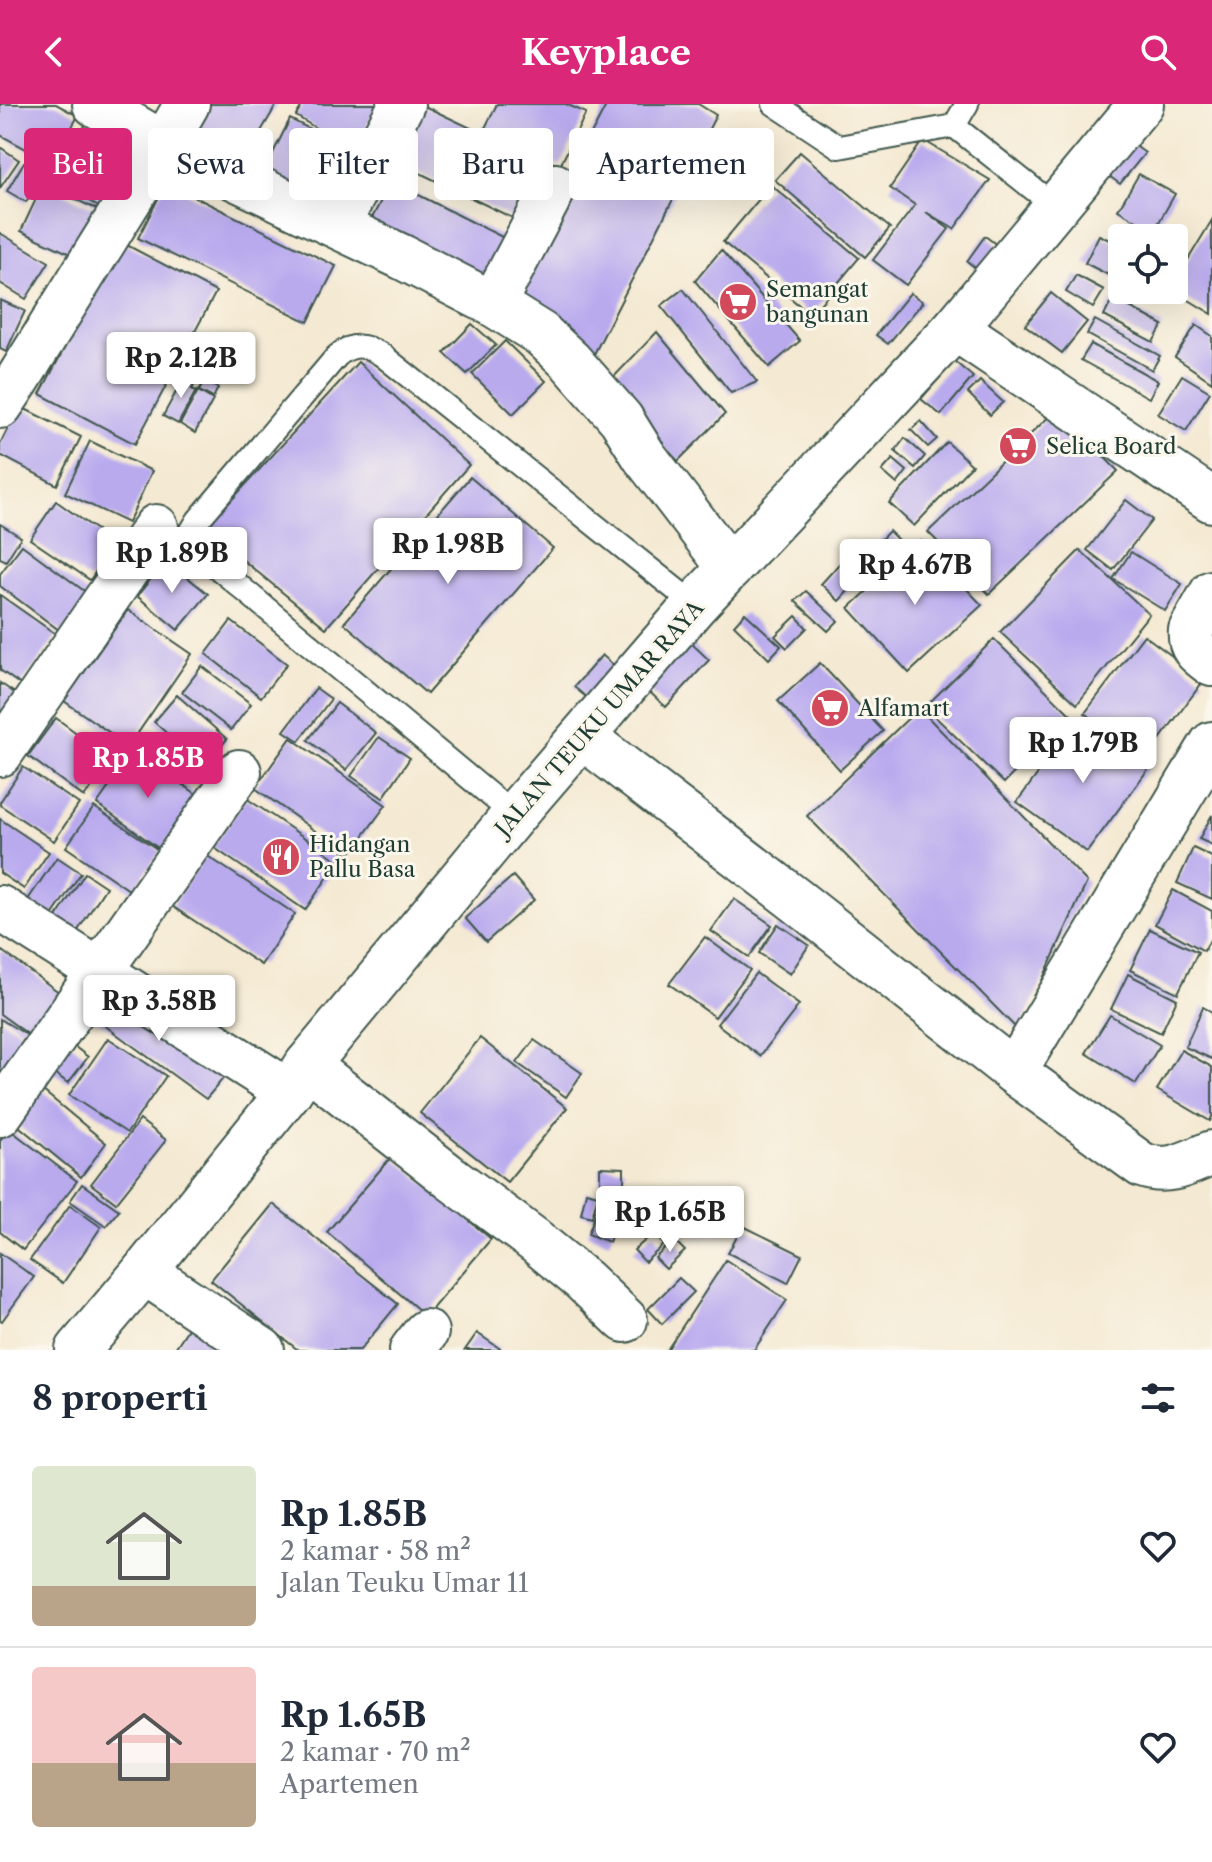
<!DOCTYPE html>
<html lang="id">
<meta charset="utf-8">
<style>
:root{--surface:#fff;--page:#f6f6f7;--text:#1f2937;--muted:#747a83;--line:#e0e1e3;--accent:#db2777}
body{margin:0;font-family:"Libre Caslon Text",serif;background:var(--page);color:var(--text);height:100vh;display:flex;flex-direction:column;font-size:30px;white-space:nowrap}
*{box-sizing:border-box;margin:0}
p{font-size:26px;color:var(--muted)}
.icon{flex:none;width:44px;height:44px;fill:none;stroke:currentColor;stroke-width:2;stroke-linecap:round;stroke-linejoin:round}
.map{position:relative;height:1246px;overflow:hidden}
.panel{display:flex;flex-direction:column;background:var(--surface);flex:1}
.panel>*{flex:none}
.top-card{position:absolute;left:24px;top:24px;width:800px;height:72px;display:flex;gap:16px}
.fabs{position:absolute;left:1108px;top:120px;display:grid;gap:16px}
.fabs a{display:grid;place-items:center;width:80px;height:80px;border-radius:8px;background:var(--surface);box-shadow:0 8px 32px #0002;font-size:40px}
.price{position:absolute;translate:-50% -68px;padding:0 18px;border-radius:8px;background:#fff;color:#222;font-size:26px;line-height:52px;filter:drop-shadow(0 2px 4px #0008)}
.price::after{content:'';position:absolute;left:50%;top:48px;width:24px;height:18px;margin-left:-12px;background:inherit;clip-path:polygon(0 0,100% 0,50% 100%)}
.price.on{background:var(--accent);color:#fff}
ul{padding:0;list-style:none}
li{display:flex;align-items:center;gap:24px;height:200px;padding:0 32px}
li+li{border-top:2px solid var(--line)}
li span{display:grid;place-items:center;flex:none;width:224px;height:160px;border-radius:8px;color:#555}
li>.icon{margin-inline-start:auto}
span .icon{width:96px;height:96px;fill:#fffc;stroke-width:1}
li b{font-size:34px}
h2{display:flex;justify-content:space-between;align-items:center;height:96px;padding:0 32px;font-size:34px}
.chip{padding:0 28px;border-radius:8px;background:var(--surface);box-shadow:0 8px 32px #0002;font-size:28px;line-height:72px}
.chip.on{background:var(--accent);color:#fff}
header{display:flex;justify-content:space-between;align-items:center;height:104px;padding:0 32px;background:var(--accent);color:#fff;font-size:36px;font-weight:700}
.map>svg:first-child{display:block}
.building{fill:#b9aaee}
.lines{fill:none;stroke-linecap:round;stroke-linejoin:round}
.service-casing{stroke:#3f574c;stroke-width:26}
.minor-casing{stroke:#3f574c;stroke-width:48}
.secondary-casing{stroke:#3f574c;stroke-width:48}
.service{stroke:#fff;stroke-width:22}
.minor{stroke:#fff;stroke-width:44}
.secondary{stroke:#fff;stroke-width:44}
.labels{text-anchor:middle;stroke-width:6;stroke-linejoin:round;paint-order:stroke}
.poi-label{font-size:22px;fill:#1f3d34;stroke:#fbf7ec;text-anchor:start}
.street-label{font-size:22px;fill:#1f3d34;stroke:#fbf7ec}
</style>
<header><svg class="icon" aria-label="back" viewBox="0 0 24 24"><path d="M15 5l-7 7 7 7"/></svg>Keyplace<svg class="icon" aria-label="search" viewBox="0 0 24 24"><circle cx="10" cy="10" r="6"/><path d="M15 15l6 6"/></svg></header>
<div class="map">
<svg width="1212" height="1246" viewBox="0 0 1212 1246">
<rect width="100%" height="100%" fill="#fbf7ec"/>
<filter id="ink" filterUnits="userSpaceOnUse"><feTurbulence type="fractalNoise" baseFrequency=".0125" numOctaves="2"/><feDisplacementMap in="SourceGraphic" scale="16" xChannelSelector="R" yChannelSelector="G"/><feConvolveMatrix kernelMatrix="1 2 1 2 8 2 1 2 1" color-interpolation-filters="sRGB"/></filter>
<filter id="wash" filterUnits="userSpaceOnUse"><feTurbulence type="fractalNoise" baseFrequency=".006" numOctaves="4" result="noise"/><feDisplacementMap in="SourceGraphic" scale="32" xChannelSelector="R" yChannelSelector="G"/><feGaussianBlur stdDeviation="1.8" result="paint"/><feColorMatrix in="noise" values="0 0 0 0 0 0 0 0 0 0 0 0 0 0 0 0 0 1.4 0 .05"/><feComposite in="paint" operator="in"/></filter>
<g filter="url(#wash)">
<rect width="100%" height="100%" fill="#f4e9d2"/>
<g id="blocks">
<g class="building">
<polygon points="0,0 56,0 78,12 52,59 0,31"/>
<polygon points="196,0 277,0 237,68 177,33"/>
<polygon points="303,0 377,0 328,107 260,75 290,15 352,46 296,12"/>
<polygon points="420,0 553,63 525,120 393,56"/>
<polygon points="497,0 566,0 586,9 560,62 484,26"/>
<polygon points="607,0 698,0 716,11 594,250 503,197"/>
<polygon points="87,18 149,55 116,113 54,77"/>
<polygon points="923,36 990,76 954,125 926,108 949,125 906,181 873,156 915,101 890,84"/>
<polygon points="1134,41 1145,49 1120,80 1109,72"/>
<polygon points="0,43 19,56 0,84"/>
<polygon points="800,48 890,124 865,153 775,76"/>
<polygon points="24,58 43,69 26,98 7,87"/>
<polygon points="1139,70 1175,90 1154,127 1118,106"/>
<polygon points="391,77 512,138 491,178 370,118"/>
<polygon points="166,79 336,162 308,218 138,134"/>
<polygon points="43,80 107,110 85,157 21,127"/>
<polygon points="771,81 859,154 811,211 723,138"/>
<polygon points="1212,116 1212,210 1174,187 1174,179"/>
<polygon points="0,129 49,158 26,195 0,179"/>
<polygon points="1099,131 1122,142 1122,178 1085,159"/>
<polygon points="985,132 997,141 979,167 967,157"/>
<polygon points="121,138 216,188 135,340 40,290"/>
<polygon points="721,146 800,237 769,263 695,177"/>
<polygon points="1076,171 1104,186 1093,204 1066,188"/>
<polygon points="683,185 757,278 731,289 661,202"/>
<polygon points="910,189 923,198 888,240 876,231"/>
<polygon points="1051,189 1087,218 1062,249 1025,221"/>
<polygon points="1113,194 1163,221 1153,238 1104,212"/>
<polygon points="0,196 25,207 6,248 0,245"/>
<polygon points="1095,216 1160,252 1152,266 1087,230"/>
<polygon points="472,220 496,241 467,270 444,249"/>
<polygon points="1196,221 1212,232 1212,278 1175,253"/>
<polygon points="657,228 725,310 678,357 605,282"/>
<polygon points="505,237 546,277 513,310 472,270"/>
<polygon points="1091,240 1158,277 1149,294 1081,256"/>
<polygon points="954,257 973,273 941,311 921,295"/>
<polygon points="358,258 469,361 326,524 205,425"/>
<polygon points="186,269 197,276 192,285 196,287 178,320 163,312 181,279 189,282 181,277"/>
<polygon points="1182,271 1210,288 1186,327 1158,310"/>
<polygon points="204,277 218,284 213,294 199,287"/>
<polygon points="980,277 1003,298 990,311 968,289"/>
<polygon points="198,287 213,296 195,329 180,320"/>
<polygon points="19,302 81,333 57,381 0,351 0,340"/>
<polygon points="1057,305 1118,367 989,490 928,428"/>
<polygon points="921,317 937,335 928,343 911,326"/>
<polygon points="905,334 925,352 915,364 895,347"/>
<polygon points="90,337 152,367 128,419 65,389"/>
<polygon points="947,338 972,361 914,422 889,399"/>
<polygon points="893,355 907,367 897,380 882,367"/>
<polygon points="470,373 553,444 427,590 344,519"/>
<polygon points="1126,396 1152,416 1113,466 1087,446"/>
<polygon points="56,397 115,439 90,476 30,435"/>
<polygon points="0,420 21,433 6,457 0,454"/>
<polygon points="889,427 898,436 878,458 868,449"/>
<polygon points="921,437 982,501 909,569 849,504"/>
<polygon points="22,441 91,492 63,529 0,482 0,470"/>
<polygon points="1080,446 1149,510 1077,600 1000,528"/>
<polygon points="1131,448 1182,480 1165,507 1113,475"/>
<polygon points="166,456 208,490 178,526 137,492"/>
<polygon points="840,459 859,475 839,497 821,480"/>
<polygon points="806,487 838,517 828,527 795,497"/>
<polygon points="0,491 57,531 21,581 0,566"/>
<polygon points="128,506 192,550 129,642 64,597"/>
<polygon points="745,509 781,542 769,555 734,521"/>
<polygon points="796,512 807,524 787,544 775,532"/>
<polygon points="231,517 287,560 261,593 206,550"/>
<polygon points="1144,531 1204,576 1146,654 1085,609"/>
<polygon points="994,535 1071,611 1004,679 925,603"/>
<polygon points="688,536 709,556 666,603 644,583"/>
<polygon points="602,551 618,565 591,597 574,583"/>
<polygon points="820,559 883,627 840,666 778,597"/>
<polygon points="202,562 251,600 231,626 182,588"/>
<polygon points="0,579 16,590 0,613"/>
<polygon points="316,584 331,595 299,637 284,627"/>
<polygon points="177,591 227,635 204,662 154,618"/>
<polygon points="337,599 376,629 346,666 308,636"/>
<polygon points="919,604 1087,778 1019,927 807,712"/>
<polygon points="56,614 112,655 84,693 28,652"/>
<polygon points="1079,614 1149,664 1087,748 1017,698"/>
<polygon points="379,633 410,654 383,694 351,672"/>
<polygon points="291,634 386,701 349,751 255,684"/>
<polygon points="135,646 199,692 161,746 97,700"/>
<polygon points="23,663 79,700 54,737 0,701 0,698"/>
<polygon points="246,694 339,757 305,806 213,743"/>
<polygon points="94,703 160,747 132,788 66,743"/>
<polygon points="1212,711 1212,741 1199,735"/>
<polygon points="0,715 49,748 24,785 0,769"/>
<polygon points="1193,744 1212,753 1212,795 1177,779"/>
<polygon points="206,751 295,810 261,861 172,802"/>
<polygon points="57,753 81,769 49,816 25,800"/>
<polygon points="85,769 106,783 75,831 54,817"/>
<polygon points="513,772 534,796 486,838 465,814"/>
<polygon points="1173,786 1212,807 1212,832 1204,847 1155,820"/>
<polygon points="734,795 772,821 749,853 711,827"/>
<polygon points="778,820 809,841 790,870 759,849"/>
<polygon points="1150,825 1198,848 1178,889 1130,866"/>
<polygon points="705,833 750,866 715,913 669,880"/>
<polygon points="2,847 67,894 36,936 0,910 0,849"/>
<polygon points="756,869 799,901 760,952 717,920"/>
<polygon points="1128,870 1177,895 1161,929 1111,905"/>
<polygon points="114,883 227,970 206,995 93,913"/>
<polygon points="1203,903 1212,908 1212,955 1185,943"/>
<polygon points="1110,911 1160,941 1136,980 1086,949"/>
<polygon points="0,915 32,934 0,979"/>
<polygon points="108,934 166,972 127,1029 69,991"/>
<polygon points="480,934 567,1004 507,1078 420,1009"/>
<polygon points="534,936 582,969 566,993 517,959"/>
<polygon points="70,939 88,953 68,979 49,965"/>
<polygon points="1181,946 1212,963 1212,1013 1210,1017 1157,986"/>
<polygon points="42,986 106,1039 81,1073 15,1019"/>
<polygon points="140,1016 166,1036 116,1099 91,1080"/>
<polygon points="9,1025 77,1077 23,1146 0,1128 0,1036"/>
<polygon points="392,1052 491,1135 426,1212 327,1128"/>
<polygon points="600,1063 624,1064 624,1081 600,1081"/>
<polygon points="82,1080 119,1106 106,1122 70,1097"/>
<polygon points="586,1088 598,1091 592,1113 581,1110"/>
<polygon points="601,1095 622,1103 609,1138 588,1130"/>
<polygon points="273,1100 398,1200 360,1246 298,1246 211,1176"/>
<polygon points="70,1101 101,1123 63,1179 30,1156"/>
<polygon points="743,1122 802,1151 788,1179 728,1149"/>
<polygon points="654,1129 664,1141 645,1158 634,1146"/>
<polygon points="674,1136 685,1147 666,1165 655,1154"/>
<polygon points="0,1149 34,1173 2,1217 0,1216"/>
<polygon points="726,1156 787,1196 754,1246 667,1246"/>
<polygon points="679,1174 694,1188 662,1220 648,1205"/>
<polygon points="195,1214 244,1246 174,1246"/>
<polygon points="477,1229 502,1246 465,1246"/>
</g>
</g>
</g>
<g filter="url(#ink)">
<use href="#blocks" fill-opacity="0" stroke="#3f574c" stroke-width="2"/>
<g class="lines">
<defs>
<g id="service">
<polyline points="774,0 839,43 954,22 967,0"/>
<polyline points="954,22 1056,103"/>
<path d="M514 711 189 440 190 429 198 416 337 252C352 239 365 240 382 251L695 501"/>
</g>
<g id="minor">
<polyline points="95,0 164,40 402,153 493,200 541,230 570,257 621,315 644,352 730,464"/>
<polyline points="337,121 402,0"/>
<polyline points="493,200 555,82"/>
<polyline points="955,224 1212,396"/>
<polyline points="0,302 17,277 164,40 187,0"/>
<path d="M1212 489 1191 526C1189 544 1198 550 1212 560"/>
<path d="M583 633 797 797 1014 968 1142 1061C1169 1071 1187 1059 1212 1049"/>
<polyline points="0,650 156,423"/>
<polyline points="0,804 289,988"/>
<polyline points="307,961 451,1074 534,1136 583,1176 625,1216"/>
<polyline points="1014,968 1212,640"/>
<polyline points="0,1010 239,668"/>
<polyline points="144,1168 262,1246"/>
<polyline points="412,1246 426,1228"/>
</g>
<polyline id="secondary" points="78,1246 144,1168 289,988 307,961 514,711 695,501 955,224 1141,0"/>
</defs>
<use href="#service" class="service-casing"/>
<use href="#minor" class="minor-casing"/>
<use href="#secondary" class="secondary-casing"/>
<use href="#service" class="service"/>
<use href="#minor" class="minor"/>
<use href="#secondary" class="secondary"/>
</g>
</g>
<defs>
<symbol id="supermarket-disc" viewBox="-11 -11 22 22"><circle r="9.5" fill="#d1495b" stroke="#fbf7ec"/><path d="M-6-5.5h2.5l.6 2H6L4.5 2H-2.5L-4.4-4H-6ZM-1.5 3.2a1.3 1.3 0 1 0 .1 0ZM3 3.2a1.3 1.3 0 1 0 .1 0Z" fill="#fff"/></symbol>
<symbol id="restaurant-disc" viewBox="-11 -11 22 22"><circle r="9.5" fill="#d1495b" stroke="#fbf7ec"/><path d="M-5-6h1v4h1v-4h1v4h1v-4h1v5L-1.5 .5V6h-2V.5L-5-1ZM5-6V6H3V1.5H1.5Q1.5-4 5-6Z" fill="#fff"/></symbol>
</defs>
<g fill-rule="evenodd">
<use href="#supermarket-disc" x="716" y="176" width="44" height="44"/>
<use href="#supermarket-disc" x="996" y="320" width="44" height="44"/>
<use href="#supermarket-disc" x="808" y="582" width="44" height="44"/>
<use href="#restaurant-disc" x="259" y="731" width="44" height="44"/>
</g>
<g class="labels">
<g class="poi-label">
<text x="766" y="193">Semangat<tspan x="766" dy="25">bangunan</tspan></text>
<text x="1046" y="350">Selica Board</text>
<text x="858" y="612">Alfamart</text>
<text x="309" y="748">Hidangan<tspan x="309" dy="25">Pallu Basa</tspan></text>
</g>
<g class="street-label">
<text transform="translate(599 614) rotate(-49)" y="8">JALAN TEUKU UMAR RAYA</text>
</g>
</g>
</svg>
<div class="fabs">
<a><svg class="icon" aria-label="locate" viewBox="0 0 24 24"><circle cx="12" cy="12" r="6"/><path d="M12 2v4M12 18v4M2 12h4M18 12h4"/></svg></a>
</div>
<b class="price" style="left:181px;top:296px">Rp 2.12B</b>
<b class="price" style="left:448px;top:482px">Rp 1.98B</b>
<b class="price" style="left:172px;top:491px">Rp 1.89B</b>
<b class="price" style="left:915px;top:503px">Rp 4.67B</b>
<b class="price" style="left:1083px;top:681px">Rp 1.79B</b>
<b class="price on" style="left:148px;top:696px">Rp 1.85B</b>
<b class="price" style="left:159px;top:939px">Rp 3.58B</b>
<b class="price" style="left:670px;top:1150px">Rp 1.65B</b>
<div class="top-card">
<a class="chip on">Beli</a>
<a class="chip">Sewa</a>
<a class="chip">Filter</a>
<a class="chip">Baru</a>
<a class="chip">Apartemen</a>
</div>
</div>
<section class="panel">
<h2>8 properti<svg class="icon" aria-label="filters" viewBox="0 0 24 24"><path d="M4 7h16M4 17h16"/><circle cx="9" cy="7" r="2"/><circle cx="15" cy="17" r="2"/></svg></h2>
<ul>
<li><span style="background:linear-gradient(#dfe7d0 75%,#b9a48a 0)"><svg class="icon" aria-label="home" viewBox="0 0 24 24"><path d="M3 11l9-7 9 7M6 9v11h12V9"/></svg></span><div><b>Rp 1.85B</b><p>2 kamar · 58 m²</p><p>Jalan Teuku Umar 11</p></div><svg class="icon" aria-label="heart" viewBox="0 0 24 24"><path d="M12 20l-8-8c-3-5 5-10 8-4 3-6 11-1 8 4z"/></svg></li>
<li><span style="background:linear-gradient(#f6c9c9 60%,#b9a48a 0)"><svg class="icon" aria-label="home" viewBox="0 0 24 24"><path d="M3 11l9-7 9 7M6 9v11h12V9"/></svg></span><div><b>Rp 1.65B</b><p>2 kamar · 70 m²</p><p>Apartemen</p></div><svg class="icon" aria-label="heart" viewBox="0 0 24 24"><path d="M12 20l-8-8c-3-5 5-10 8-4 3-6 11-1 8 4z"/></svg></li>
</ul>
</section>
